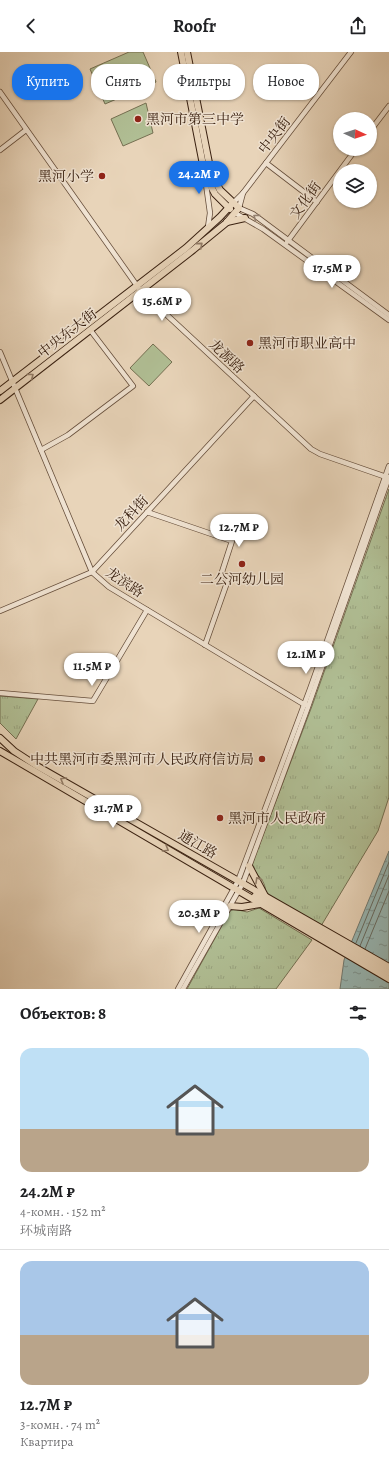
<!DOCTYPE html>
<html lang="ru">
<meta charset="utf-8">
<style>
:root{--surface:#fff;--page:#f2f2f2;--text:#202124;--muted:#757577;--line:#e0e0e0;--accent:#1a73e8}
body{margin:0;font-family:Alegreya,"Noto Serif SC",serif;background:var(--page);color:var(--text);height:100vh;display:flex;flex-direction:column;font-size:15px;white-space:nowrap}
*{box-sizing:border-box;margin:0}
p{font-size:13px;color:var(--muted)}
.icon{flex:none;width:22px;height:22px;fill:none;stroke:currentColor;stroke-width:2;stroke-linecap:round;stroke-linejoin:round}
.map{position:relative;height:937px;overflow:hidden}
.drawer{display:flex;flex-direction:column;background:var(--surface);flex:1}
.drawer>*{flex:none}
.banner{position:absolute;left:12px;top:12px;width:365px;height:36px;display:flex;gap:8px}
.needle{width:26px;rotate:93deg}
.controls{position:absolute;left:333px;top:60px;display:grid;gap:8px}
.controls a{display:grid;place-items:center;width:44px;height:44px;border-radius:50%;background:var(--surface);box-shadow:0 1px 3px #0004;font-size:20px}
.price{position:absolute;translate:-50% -34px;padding:0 9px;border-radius:14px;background:#fff;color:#222;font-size:13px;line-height:26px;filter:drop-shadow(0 1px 2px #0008)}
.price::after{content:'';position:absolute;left:50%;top:24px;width:12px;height:9px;margin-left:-6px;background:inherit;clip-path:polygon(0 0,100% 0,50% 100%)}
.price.on{background:var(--accent);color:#fff}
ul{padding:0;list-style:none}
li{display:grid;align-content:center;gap:8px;height:212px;padding:0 20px}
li+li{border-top:1px solid var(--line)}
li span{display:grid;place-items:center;height:124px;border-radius:12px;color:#555}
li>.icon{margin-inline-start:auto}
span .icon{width:72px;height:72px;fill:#fffc;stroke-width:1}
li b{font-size:17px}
h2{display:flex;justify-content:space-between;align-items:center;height:48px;padding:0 20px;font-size:17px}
.chip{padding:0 14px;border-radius:16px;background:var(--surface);box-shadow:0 1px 3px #0004;font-size:14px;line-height:36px}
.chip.on{background:var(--accent);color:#fff}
header{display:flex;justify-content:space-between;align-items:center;height:52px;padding:0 20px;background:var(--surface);font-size:18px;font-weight:700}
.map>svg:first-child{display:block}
.park{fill:url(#park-tufts);stroke:#757052}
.pitch{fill:#b0be94;stroke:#757052}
.water{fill:url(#water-ripples);stroke:#727b73}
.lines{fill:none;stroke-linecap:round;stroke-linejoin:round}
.shore{stroke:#696c62;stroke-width:1}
.minor-casing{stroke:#664e3b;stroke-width:6}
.major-casing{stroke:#3a2111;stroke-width:8}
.minor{stroke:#f0e3d2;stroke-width:4.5}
.major{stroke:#e8d4b9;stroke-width:6}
.oneway{stroke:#958272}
.oneway2{stroke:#917a65}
.poi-dot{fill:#8f2418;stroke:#f0e3d2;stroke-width:1.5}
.labels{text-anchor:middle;stroke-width:3;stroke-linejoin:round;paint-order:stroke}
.poi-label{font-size:14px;fill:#3a2111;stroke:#f0e3d2;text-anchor:start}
.street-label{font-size:14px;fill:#3a2111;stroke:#f0e3d2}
</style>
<header><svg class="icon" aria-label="back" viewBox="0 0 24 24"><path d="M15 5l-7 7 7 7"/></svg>Roofr<svg class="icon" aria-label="share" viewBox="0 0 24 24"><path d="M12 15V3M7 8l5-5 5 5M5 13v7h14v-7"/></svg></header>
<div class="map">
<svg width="389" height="937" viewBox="0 0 389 937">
<defs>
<pattern id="park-tufts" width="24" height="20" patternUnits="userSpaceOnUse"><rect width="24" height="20" fill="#b0be94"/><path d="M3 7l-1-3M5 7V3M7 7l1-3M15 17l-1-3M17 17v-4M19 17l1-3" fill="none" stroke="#98a37f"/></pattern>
<pattern id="water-ripples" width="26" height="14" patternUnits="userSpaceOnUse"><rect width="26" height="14" fill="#98b7b4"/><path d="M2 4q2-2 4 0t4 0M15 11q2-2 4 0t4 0" fill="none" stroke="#7d9491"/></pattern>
</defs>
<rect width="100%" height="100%" fill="#e8d4b9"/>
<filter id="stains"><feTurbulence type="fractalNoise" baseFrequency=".005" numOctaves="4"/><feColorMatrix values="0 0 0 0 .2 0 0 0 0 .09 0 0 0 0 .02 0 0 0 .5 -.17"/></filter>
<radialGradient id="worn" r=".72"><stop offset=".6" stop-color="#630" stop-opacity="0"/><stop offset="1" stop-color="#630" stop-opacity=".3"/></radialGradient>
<g class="park">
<path d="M389 437V745L378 779 321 874 266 842C265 824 255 825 252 812L312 654Z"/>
<polygon points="0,644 38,647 16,687 0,671"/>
<polygon points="259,856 312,888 276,937 187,937 230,859 234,857 247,860"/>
</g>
<g class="pitch">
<polygon points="129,0 143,0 156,30 105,52 90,17"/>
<polygon points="146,51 153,81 123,94 111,67"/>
<polygon points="153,292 172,310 149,334 130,316"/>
</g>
<polygon class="water" points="389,799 389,937 340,937 344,908"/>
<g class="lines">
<g class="shore">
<polyline points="356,891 389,810"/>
<polyline points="360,894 389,823"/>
<polyline points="365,897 389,839"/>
</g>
<defs>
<g id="minor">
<polyline points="0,40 140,238 311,397 320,402 389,426"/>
<polyline points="370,79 389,54"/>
<polyline points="0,98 26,78"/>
<polyline points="266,111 317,150"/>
<polyline points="205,125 210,161 208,175"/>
<polyline points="243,141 351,0"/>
<polyline points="233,151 243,141 239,156 253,162 389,263"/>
<polyline points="235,161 263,177 389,268"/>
<polyline points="287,190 356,97"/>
<polyline points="0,300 92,520 109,535 305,653"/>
<polyline points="41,398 68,383 133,334 91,279"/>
<polyline points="147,460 232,489 221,523 229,525 205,593"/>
<polyline points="0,559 92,520 254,344"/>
<polyline points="0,641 93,649 147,558"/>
<polyline points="178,937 238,829 310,637 389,414"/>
<polyline points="183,937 243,831 308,655 389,425"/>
</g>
<g id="major">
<polyline points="181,0 205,123 215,142 230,157"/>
<polyline points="227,170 245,166"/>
<polyline points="0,339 186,196 220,165 233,151"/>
<polyline points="0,348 193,198 226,171 239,156 220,138 211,121 187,0"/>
<polyline points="0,686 14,699 37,714 389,915"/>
<polyline points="0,699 389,927"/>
<polyline points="249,814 265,844"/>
<polyline points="255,844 389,921"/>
<polyline points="230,854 242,855 260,852"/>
</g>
</defs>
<use href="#minor" class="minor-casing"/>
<use href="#major" class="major-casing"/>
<use href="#minor" class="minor"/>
<use href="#major" class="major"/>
</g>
<defs><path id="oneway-chevron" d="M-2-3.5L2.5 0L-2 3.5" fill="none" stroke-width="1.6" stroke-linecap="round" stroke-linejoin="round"/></defs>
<use class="oneway" href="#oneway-chevron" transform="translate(256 165) rotate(-144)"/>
<g class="oneway2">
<use href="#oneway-chevron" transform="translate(200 193) rotate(-40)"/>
<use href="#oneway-chevron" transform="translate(31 324) rotate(-37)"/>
<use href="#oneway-chevron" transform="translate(63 728) rotate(-150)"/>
<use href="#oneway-chevron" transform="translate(166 797) rotate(30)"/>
<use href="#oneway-chevron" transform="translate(258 828) rotate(-120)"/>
</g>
<g class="poi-dot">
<circle cx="138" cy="67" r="4"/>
<circle cx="102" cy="124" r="4"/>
<circle cx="250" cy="291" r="4"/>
<circle cx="242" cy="512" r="4"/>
<circle cx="262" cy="707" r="4"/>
<circle cx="220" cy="766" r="4"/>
</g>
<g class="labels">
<g class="poi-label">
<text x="146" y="72">黑河市第三中学</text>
<text x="94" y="129" text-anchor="end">黑河小学</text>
<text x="258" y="296">黑河市职业高中</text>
<text x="242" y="532" text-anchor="middle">二公河幼儿园</text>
<text x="254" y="712" text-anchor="end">中共黑河市委黑河市人民政府信访局</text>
<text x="228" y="771">黑河市人民政府</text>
</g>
<g class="street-label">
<text transform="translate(274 83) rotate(-52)" y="5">中央街</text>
<text transform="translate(305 148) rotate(-54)" y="5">文化街</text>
<text transform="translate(67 281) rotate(-38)" y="5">中央东大街</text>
<text transform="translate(227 304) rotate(43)" y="5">龙源路</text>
<text transform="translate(131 461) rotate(-47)" y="5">龙科街</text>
<text transform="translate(125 530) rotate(34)" y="5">龙滨路</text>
<text transform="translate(198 792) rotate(30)" y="5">通江路</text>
</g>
</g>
<rect width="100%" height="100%" filter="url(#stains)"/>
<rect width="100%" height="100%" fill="url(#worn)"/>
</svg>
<div class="controls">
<a><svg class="needle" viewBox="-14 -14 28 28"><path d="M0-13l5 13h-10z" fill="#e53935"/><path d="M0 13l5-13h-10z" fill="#757577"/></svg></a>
<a><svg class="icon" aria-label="layers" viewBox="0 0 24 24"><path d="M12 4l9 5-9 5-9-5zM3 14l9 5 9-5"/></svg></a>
</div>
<b class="price on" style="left:199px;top:143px">24.2M ₽</b>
<b class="price" style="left:332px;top:237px">17.5M ₽</b>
<b class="price" style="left:162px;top:270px">15.6M ₽</b>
<b class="price" style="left:239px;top:496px">12.7M ₽</b>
<b class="price" style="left:306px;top:623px">12.1M ₽</b>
<b class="price" style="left:92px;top:635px">11.5M ₽</b>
<b class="price" style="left:113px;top:777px">31.7M ₽</b>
<b class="price" style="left:199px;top:882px">20.3M ₽</b>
<div class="banner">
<a class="chip on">Купить</a>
<a class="chip">Снять</a>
<a class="chip">Фильтры</a>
<a class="chip">Новое</a>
</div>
</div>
<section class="drawer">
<h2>Объектов: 8<svg class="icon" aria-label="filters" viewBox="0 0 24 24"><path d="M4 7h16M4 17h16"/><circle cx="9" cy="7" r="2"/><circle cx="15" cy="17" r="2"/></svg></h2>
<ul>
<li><span style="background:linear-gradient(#bfe0f5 65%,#b9a48a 0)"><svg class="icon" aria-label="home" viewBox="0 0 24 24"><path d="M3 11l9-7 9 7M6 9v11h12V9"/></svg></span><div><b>24.2M ₽</b><p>4-комн. · 152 m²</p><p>环城南路</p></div></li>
<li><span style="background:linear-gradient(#a9c7e8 60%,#b9a48a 0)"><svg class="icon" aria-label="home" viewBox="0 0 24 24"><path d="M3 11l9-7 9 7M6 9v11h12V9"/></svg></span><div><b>12.7M ₽</b><p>3-комн. · 74 m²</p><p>Квартира</p></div></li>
</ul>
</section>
